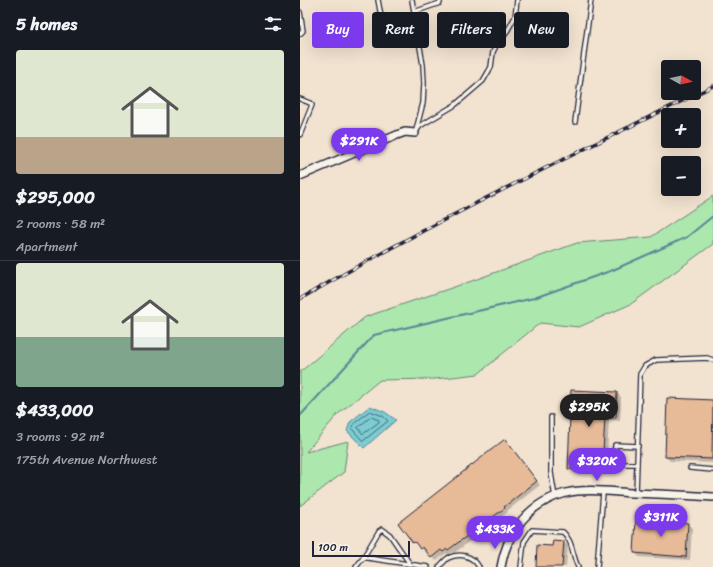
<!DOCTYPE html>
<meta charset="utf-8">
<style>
:root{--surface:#171b24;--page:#242831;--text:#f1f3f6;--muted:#9ea1a6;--line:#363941;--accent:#7c3aed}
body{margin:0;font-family:Sriracha,sans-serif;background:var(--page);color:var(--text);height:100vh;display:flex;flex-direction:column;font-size:15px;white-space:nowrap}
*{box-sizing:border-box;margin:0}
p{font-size:13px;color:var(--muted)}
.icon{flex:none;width:22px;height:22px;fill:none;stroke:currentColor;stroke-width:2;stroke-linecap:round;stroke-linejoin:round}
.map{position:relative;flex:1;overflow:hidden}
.side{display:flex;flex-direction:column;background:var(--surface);width:300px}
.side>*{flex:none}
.top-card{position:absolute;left:12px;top:12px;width:341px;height:36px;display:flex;gap:8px}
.needle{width:26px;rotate:98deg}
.controls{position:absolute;left:361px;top:60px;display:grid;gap:8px}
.controls a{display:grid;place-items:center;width:40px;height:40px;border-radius:4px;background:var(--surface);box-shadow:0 4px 16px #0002;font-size:20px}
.scale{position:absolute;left:12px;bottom:10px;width:98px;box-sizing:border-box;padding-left:4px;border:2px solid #22223b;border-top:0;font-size:11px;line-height:14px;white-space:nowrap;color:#22223b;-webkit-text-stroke:3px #f7f3e8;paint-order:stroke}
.price{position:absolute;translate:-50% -34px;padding:0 9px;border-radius:14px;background:var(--accent);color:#fff;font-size:13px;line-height:26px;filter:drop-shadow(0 1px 2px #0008)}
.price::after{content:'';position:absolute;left:50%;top:24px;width:12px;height:9px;margin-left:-6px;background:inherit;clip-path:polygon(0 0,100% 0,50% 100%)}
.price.active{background:#222;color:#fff}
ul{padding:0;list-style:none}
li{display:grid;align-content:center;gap:8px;height:212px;padding:0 16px}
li+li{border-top:1px solid var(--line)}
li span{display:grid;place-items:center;height:124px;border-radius:4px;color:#555}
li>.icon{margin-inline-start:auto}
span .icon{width:72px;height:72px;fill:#fffc;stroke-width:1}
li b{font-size:17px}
h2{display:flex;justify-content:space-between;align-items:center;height:48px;padding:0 16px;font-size:17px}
.tag{padding:0 14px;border-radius:4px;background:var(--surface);box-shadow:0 4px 16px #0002;font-size:14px;line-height:36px}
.tag.active{background:var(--accent);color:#fff}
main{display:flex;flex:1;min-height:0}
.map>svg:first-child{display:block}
.green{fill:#ace7ad;stroke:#678474}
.water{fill:#7bccd2;stroke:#578896}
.shadow{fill:#0003}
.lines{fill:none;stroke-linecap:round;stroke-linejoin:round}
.shore{stroke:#466677;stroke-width:1}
.stream{stroke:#578896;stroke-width:2}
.building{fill:#e7ba98;stroke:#22223b}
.service-casing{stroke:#22223b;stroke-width:6}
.minor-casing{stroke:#22223b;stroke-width:10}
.service{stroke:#f7f3e8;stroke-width:3.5}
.minor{stroke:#f7f3e8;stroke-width:7}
.rail-casing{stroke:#22223b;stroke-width:3.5}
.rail{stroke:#f7f3e8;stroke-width:2;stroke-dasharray:6;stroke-linecap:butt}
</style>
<main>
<section class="side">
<h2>5 homes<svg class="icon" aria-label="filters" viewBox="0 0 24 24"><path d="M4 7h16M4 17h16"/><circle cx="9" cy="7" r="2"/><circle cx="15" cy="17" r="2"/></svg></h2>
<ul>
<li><span style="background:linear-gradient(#dfe7d0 70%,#b9a48a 0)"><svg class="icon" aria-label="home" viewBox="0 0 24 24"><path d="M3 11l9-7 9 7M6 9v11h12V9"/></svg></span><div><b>$295,000</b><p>2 rooms · 58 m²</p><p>Apartment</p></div></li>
<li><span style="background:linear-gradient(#dfe7d0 60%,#7fa58c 0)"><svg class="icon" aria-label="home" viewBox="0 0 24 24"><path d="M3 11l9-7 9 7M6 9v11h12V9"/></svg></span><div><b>$433,000</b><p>3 rooms · 92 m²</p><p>175th Avenue Northwest</p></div></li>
</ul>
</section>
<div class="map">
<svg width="413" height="567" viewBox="0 0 413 567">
<rect width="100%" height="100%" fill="#f2e2d0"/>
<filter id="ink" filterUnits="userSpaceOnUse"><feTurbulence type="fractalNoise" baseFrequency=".025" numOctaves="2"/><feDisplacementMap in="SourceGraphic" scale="8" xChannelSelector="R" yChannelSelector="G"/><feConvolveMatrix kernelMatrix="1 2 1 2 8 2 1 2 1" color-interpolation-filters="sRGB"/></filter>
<g filter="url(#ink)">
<polygon class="green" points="413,196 413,244 331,304 279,327 240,323 178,374 135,379 80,380 38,414 6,452 48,441 44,472 0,506 0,372 65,317 166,283 277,243 351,237"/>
<polygon class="water" points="70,406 85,412 96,420 64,448 47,431 50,422"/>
<g class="shadow">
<polygon points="317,393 321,397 320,421 309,420 306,473 273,472 269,468"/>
<polygon points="368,399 413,401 413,463 370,461 366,457"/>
<polygon points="209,444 240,485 207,511 208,512 153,554 152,552 148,556 146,553 136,561 127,550 125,552 114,542"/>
<polygon points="337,520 388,524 392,528 390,560 339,557 335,553"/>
<polygon points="264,542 268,546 266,567 237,567 253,547"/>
</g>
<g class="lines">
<g class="shore">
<polygon points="70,411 83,416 88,421 63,441 52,429 54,424"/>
<polygon points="71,417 79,420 79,422 63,434 58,428"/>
</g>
<polyline class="stream" points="0,416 74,335 234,298 313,270 387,237 413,216"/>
</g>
<g class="building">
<polygon points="271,390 317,392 316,418 305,417 302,470 268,469"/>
<polygon points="367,398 413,400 412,459 365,457"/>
<polygon points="205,439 237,481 204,507 205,508 148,550 147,549 143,552 141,550 131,558 123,547 120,549 115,542 113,543 98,523"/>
<polygon points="336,519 388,523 386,557 334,553"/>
<polygon points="253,540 264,541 262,567 236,567 237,545 252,546"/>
</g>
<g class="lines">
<defs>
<g id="service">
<polyline points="78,0 83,27 116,20"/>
<polyline points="112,0 123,65 124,83 123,103 116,130"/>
<polyline points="0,12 3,31 0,34"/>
<polyline points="114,12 140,3 140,0"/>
<polyline points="0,99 10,103 12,105 0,135"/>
<polyline points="275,122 291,0"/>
<polyline points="115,133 120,126 155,105 183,81 191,67 193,52 198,42 205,35 215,17 217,0"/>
<polyline points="251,417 251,473 255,497"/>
<polyline points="337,464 314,464 315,445 338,446"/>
<polyline points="390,468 413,470"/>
<polyline points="336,493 340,374 345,366 356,360 407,358 413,360"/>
<polyline points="63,558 79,531 82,529 90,535 110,564"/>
<polyline points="56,567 63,558 68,558 128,567"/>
<path d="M139 567C142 564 145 560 148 558 160 552 173 556 179 567"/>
<path d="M221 567 224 542 232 530 263 532C273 541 272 555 278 567"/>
<polyline points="297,567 303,492"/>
</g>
<g id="minor">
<polyline points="0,176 97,135 105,132 115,133"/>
<path d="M201 567C207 531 230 502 266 493 286 488 313 492 333 493 360 494 386 495 413 497"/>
</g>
</defs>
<use href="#service" class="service-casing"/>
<use href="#minor" class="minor-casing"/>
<use href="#service" class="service"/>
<use href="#minor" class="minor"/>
<defs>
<path id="rail" d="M0 299C134 221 274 154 413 86"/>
</defs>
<use href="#rail" class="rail-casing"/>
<use href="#rail" class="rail"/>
</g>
</g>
</svg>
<div class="controls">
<a><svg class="needle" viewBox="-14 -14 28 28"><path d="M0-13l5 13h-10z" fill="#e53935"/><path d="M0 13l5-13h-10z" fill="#9ea1a6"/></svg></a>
<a>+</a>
<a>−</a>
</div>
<div class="scale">100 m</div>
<b class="price" style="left:59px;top:162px">$291K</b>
<b class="price active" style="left:289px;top:428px">$295K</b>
<b class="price" style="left:297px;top:482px">$320K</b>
<b class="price" style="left:361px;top:538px">$311K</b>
<b class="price" style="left:195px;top:550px">$433K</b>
<div class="top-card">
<a class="tag active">Buy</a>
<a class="tag">Rent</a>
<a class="tag">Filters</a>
<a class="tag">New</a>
</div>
</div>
</main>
